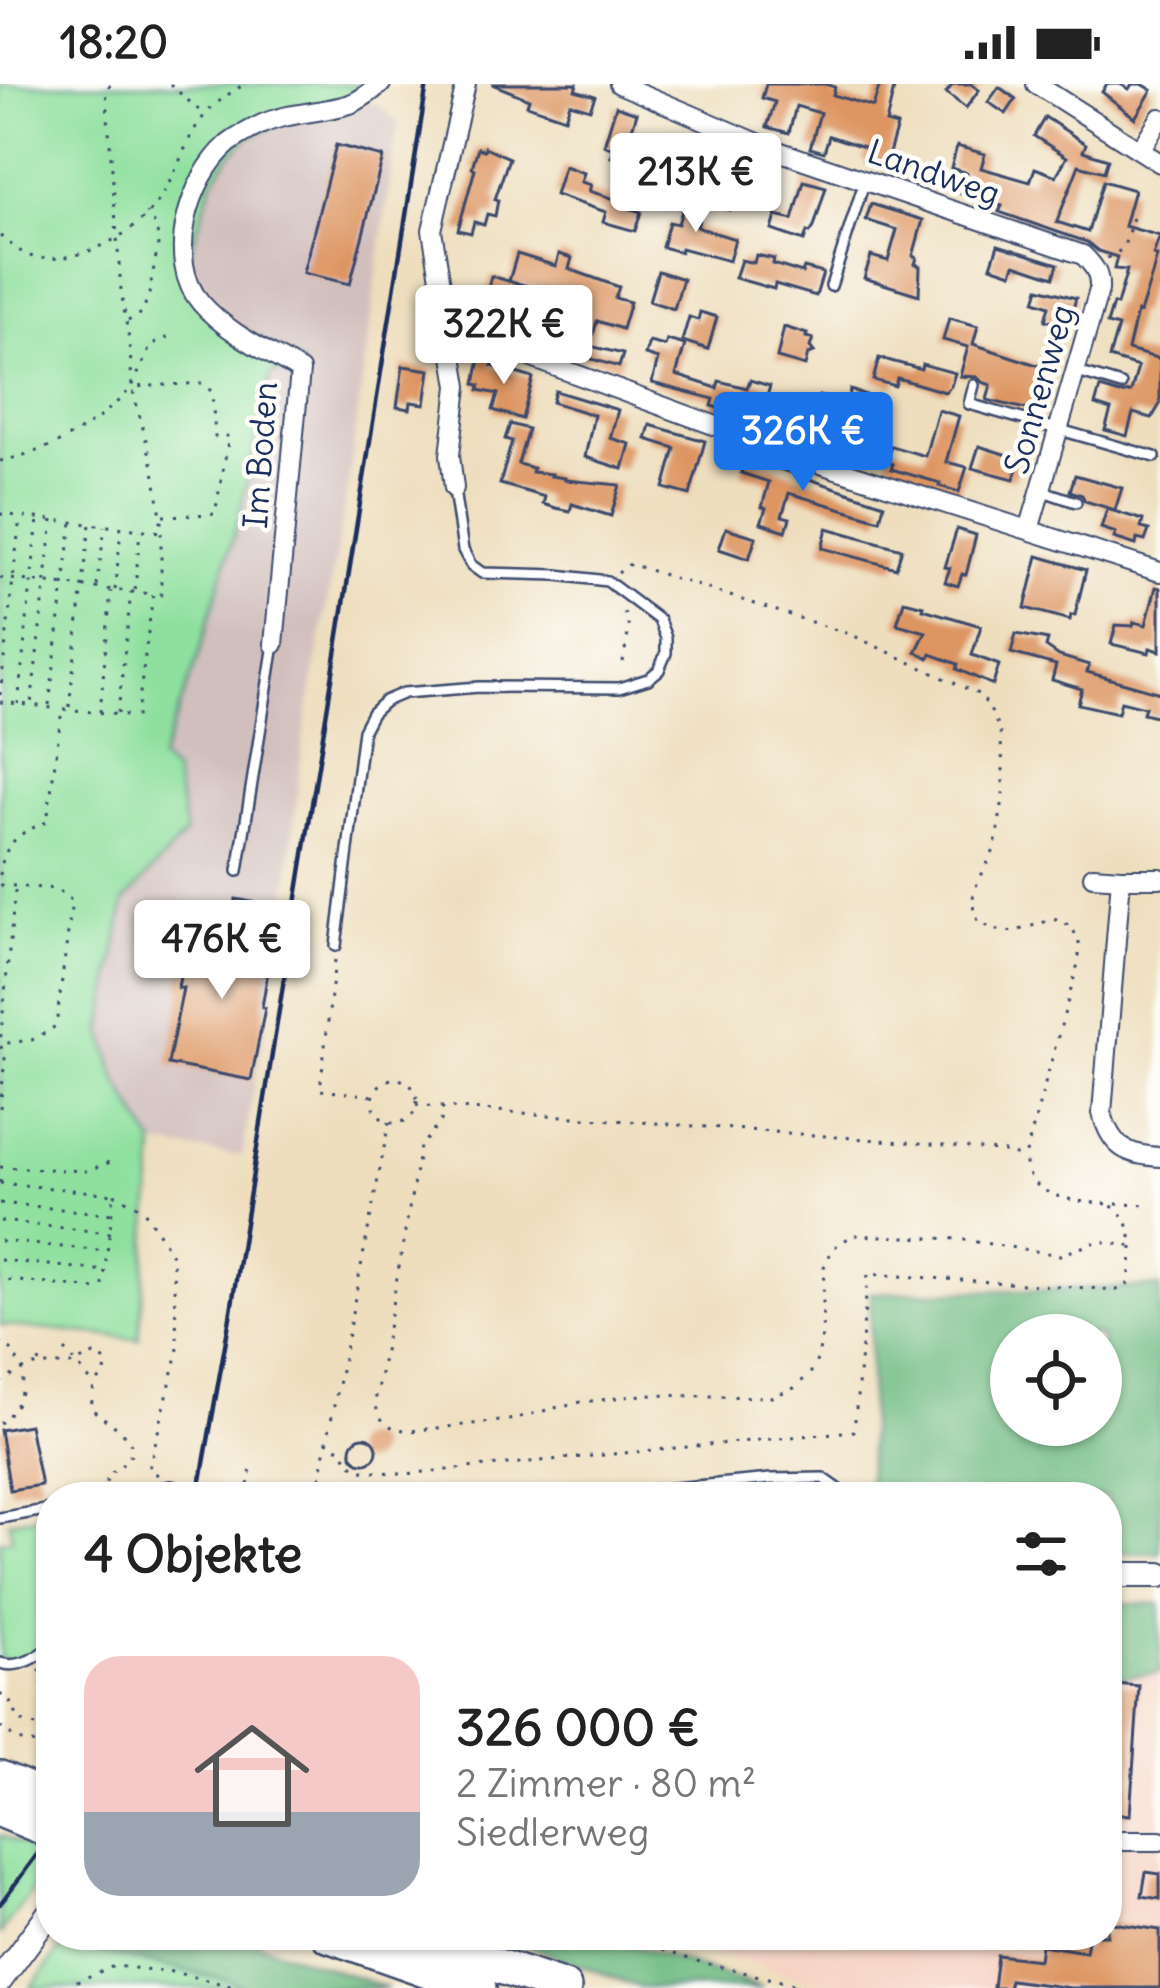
<!DOCTYPE html>
<html lang="de">
<meta charset="utf-8">
<style>
:root{--surface:#fff;--page:#f2f2f2;--text:#222;--muted:#767676;--line:#e0e0e0;--accent:#1a73e8}
body{margin:0;font-family:Delius,sans-serif;background:var(--page);color:var(--text);height:100vh;display:flex;flex-direction:column;font-size:45px;white-space:nowrap}
*{box-sizing:border-box;margin:0}
p{font-size:39px;color:var(--muted)}
.icon{flex:none;width:66px;height:66px;fill:none;stroke:currentColor;stroke-width:2;stroke-linecap:round;stroke-linejoin:round}
.map{position:relative;flex:1;overflow:hidden}
.drawer{position:absolute;left:36px;top:1398px;width:1086px;height:468px;display:flex;flex-direction:column;background:var(--surface);border-radius:48px;box-shadow:0 3px 9px #0004}
.drawer>*{flex:none}
.buttons{position:absolute;left:990px;top:1230px;display:grid;gap:24px}
.buttons a{display:grid;place-items:center;width:132px;height:132px;border-radius:50%;background:var(--surface);box-shadow:0 3px 9px #0004;font-size:60px}
.price{position:absolute;translate:-50% -102px;padding:0 27px;border-radius:12px;background:#fff;color:#222;font-size:39px;line-height:78px;filter:drop-shadow(0 3px 6px #0008)}
.price::after{content:'';position:absolute;left:50%;top:72px;width:36px;height:27px;margin-left:-18px;background:inherit;clip-path:polygon(0 0,100% 0,50% 100%)}
.price.current{background:var(--accent);color:#fff}
ul{padding:0;list-style:none}
li{display:flex;align-items:center;gap:36px;height:300px;padding:0 48px}
li+li{border-top:3px solid var(--line)}
li span{display:grid;place-items:center;flex:none;width:336px;height:240px;border-radius:36px;color:#555}
li>.icon{margin-inline-start:auto}
span .icon{width:144px;height:144px;fill:#fffc;stroke-width:1}
li b{font-size:51px}
h2{display:flex;justify-content:space-between;align-items:center;height:144px;padding:0 48px;font-size:51px}
.status{display:flex;justify-content:space-between;align-items:center;height:84px;padding:0 60px;background:var(--surface);direction:ltr}
.status svg{height:33px;fill:currentColor}
.map>svg:first-child{display:block}
.built{fill:#f6d2c3}
.industrial{fill:#d1bfbd}
.green{fill:#8fe09f;stroke:#55887e;stroke-width:3}
.forest{fill:#73be86;stroke:#477672;stroke-width:3;fill-rule:evenodd}
.building{fill:#dd9562}
.lines{fill:none;stroke-linecap:round;stroke-linejoin:round}
.lane-casing{stroke:#3b496c;stroke-width:14}
.street-casing{stroke:#3b496c;stroke-width:22}
.secondary-casing{stroke:#3b496c;stroke-width:28}
.highway-casing{stroke:#3b496c;stroke-width:38}
.path{stroke:#3b496c;stroke-width:3;stroke-dasharray:3 9;stroke-linecap:butt}
.lane{stroke:#fff;stroke-width:9}
.street{stroke:#fff;stroke-width:18}
.secondary{stroke:#fff;stroke-width:24}
.highway{stroke:#fff;stroke-width:33}
.rail{stroke:#1b2f5e;stroke-width:4.5}
.lane-bridge-casing{stroke:#3b496c;stroke-width:14;stroke-linecap:butt}
.lane-bridge{stroke:#fff;stroke-width:9}
.labels{text-anchor:middle;stroke-width:9;stroke-linejoin:round;paint-order:stroke}
.street-label{font-size:33px;fill:#1b2f5e;stroke:#fdfcf7}
</style>
<div class="status"><b>18:20</b><svg viewBox="0 0 49 12"><path d="M0 12V9h3v3zM5 12V6h3v6zM10 12V3h3v9zM15 12V0h3v12zM26 1h20v11H26zM47 4h2v5h-2z"/></svg></div>
<div class="map">
<svg width="1160" height="1904" viewBox="0 0 1160 1904">
<rect width="100%" height="100%" fill="#fdfcf7"/>
<filter id="ink" filterUnits="userSpaceOnUse"><feTurbulence type="fractalNoise" baseFrequency=".00833" numOctaves="2"/><feDisplacementMap in="SourceGraphic" scale="24" xChannelSelector="R" yChannelSelector="G"/><feConvolveMatrix kernelMatrix="1 2 1 2 8 2 1 2 1" color-interpolation-filters="sRGB"/></filter>
<filter id="wash" filterUnits="userSpaceOnUse"><feTurbulence type="fractalNoise" baseFrequency=".004" numOctaves="4" result="noise"/><feDisplacementMap in="SourceGraphic" scale="48" xChannelSelector="R" yChannelSelector="G"/><feGaussianBlur stdDeviation="2.7" result="paint"/><feColorMatrix in="noise" values="0 0 0 0 0 0 0 0 0 0 0 0 0 0 0 0 0 1.4 0 .05"/><feComposite in="paint" operator="in"/></filter>
<g filter="url(#wash)">
<rect width="100%" height="100%" fill="#eedebe"/>
<polygon class="built" points="1160,1589 1160,1904 845,1904 642,1851 1107,1851 1107,1594"/>
<polygon class="industrial" points="374,18 398,38 348,400 303,656 286,816 242,1072 155,1061 117,996 103,947 124,818 186,749 174,689 160,677 198,574 238,437 271,289 302,283 223,233 193,199 187,179 212,98 229,72 249,53 289,36"/>
<g class="green">
<polygon points="0,0 365,0 333,27 289,36 249,53 229,72 212,98 187,179 193,199 222,233 304,282 271,290 238,437 198,574 160,676 174,689 186,749 124,818 103,947 117,996 155,1061 139,1255 0,1241"/>
<path d="M51 1430V1551C38 1571 23 1578 0 1576V1457L12 1455 9 1437Z"/>
<polygon points="0,1751 51,1773 51,1781 0,1850"/>
<polygon points="64,1860 230,1897 246,1904 31,1904"/>
</g>
<g class="forest">
<path d="M1160 1203V1469H1107V1413H868L871 1209ZM1011 1251H1101V1341H1011Z"/>
<polygon points="1107,1519 1160,1520 1160,1589 1107,1594"/>
<polygon points="70,1851 233,1851 387,1904 246,1904 230,1897 64,1860"/>
<polygon points="499,1851 601,1851 762,1904 641,1904"/>
</g>
<g id="blocks">
<g class="building">
<polygon points="492,0 577,0 575,6 595,12 590,25 570,19 565,34 527,21 529,15"/>
<polygon points="766,0 825,0 835,3 833,11 873,23 880,0 895,0 886,39 897,42 885,83 863,76 867,64 829,52 824,68 810,64 820,29 796,22 789,49 767,43 775,18 762,14"/>
<polygon points="953,0 971,0 979,6 966,24 946,9"/>
<polygon points="1107,0 1120,0 1129,5 1132,0 1142,0 1152,6 1135,34 1102,8"/>
<polygon points="999,3 1016,15 1006,30 988,18"/>
<polygon points="616,22 637,29 626,64 636,67 632,79 611,73 614,65 604,61"/>
<polygon points="1045,33 1086,60 1083,67 1108,75 1104,88 1079,81 1056,140 1057,138 1088,148 1103,97 1134,106 1124,142 1160,152 1153,171 1157,172 1152,191 1140,229 1137,228 1128,266 1160,275 1160,320 1152,334 1133,329 1127,352 1105,346 1111,326 1095,321 1100,304 1120,310 1131,308 1138,283 1109,274 1118,243 1107,240 1113,220 1117,221 1127,186 1114,185 1117,173 1098,167 1087,158 999,128 1002,122 961,110 967,89 951,84 957,62 985,70 981,84 1030,98 1035,84 1056,92 1067,73 1034,52"/>
<polygon points="336,61 383,73 350,200 303,189"/>
<polygon points="709,62 731,68 723,97 736,102 729,126 694,116"/>
<polygon points="485,63 509,74 495,115 498,116 495,132 487,130 484,141 474,138 471,149 458,146 475,85 472,83 478,64 484,66"/>
<polygon points="564,82 584,89 581,98 591,101 589,107 621,117 620,121 641,128 635,147 603,138 606,128 555,111"/>
<polygon points="804,97 826,103 814,143 810,149 807,148 804,157 772,146 776,132 793,136"/>
<polygon points="686,114 704,120 697,143 735,155 729,177 681,164 680,168 662,163 669,138 678,140"/>
<polygon points="871,120 923,136 913,172 917,174 915,180 920,182 919,211 864,194 871,172 888,177 897,146 866,136"/>
<polygon points="998,161 1058,180 1054,193 1015,180 1012,189 991,182"/>
<polygon points="517,170 556,182 559,170 572,174 569,185 619,203 615,214 630,218 622,245 597,237 590,262 623,270 619,283 554,264 555,257 480,235 491,192 519,200 511,229 546,239 554,209 509,197"/>
<polygon points="756,171 774,175 773,180 802,189 804,184 823,189 816,212 775,200 774,205 735,194 741,176 754,179"/>
<polygon points="658,187 683,195 674,225 649,217"/>
<polygon points="1039,204 1076,214 1068,243 1045,236 1049,222 1035,217"/>
<polygon points="700,228 717,233 708,265 682,257 689,233 698,236"/>
<polygon points="949,234 978,242 973,260 1046,284 1038,313 1047,315 1043,329 987,316 991,301 982,298 977,293 960,292 968,263 943,256"/>
<polygon points="784,243 807,250 806,253 813,255 810,263 814,268 808,270 805,282 777,274"/>
<polygon points="667,256 685,261 676,291 717,304 719,297 747,304 750,296 770,302 760,337 712,322 714,315 652,299 658,275 645,271 649,258 665,262"/>
<polygon points="481,270 493,274 492,282 533,294 522,335 493,326 498,310 479,306 480,301 475,300"/>
<polygon points="879,274 921,285 922,280 955,289 951,302 945,308 897,294 895,302 873,296"/>
<polygon points="403,282 430,286 425,320 411,318 410,325 397,323"/>
<polygon points="850,306 866,311 850,368 830,363 831,359 795,348 801,330 811,333 819,312 847,319"/>
<polygon points="555,307 618,326 610,354 630,360 623,385 585,373 594,331 552,318"/>
<polygon points="938,326 959,332 946,378 967,383 959,408 939,402 940,399 891,385 893,380 886,377 891,362 925,372"/>
<polygon points="510,340 528,345 518,380 533,384 532,388 552,390 551,392 565,394 565,396 620,401 611,432 572,420 570,427 556,424 543,420 545,413 500,400 512,357 505,355"/>
<polygon points="650,341 705,357 690,411 664,404 675,364 646,355"/>
<polygon points="979,362 1020,375 1014,395 972,384"/>
<polygon points="746,374 884,420 880,436 789,409 782,432 790,434 786,447 761,439 766,424 762,423 769,398 741,389"/>
<polygon points="1075,391 1122,404 1115,426 1085,417 1082,411 1070,407"/>
<polygon points="1107,425 1143,436 1141,444 1149,446 1145,457 1137,455 1136,461 1114,454 1116,449 1101,444"/>
<polygon points="726,444 756,453 749,475 719,465"/>
<polygon points="827,444 902,465 896,484 822,464"/>
<polygon points="957,445 976,451 966,491 962,490 958,502 945,498 950,484 945,483"/>
<polygon points="1038,472 1086,486 1075,531 1071,531 1070,536 1025,524"/>
<polygon points="1156,503 1160,504 1160,567 1150,564 1149,569 1111,560 1116,541 1133,542 1134,538 1146,541"/>
<polygon points="904,517 924,522 923,525 981,542 972,571 999,581 993,601 957,585 958,580 931,570 929,574 916,568 926,548 897,540"/>
<polygon points="1016,550 1048,556 1046,563 1059,572 1089,581 1087,588 1160,609 1160,633 1143,629 1145,623 1121,617 1118,629 1078,620 1082,605 1052,596 1056,581 1011,569"/>
<polygon points="236,815 257,819 249,866 271,870 262,923 265,924 251,996 168,980 183,904 178,904 186,856 228,863"/>
<polygon points="29,1341 41,1401 10,1406 0,1346"/>
<circle cx="364" cy="1366" r="13"/>
<polygon points="1114,1600 1139,1602 1130,1731 1107,1729 1107,1609 1114,1609"/>
<polygon points="1146,1788 1160,1790 1160,1815 1142,1812"/>
<polygon points="1107,1838 1160,1846 1160,1904 1071,1904 1010,1896 1008,1904 993,1904 997,1871 1039,1876 1041,1861 1086,1868 1089,1851 1107,1851"/>
</g>
</g>
</g>
<g filter="url(#ink)">
<use href="#blocks" fill-opacity="0" stroke="#3b496c" stroke-width="3"/>
<g class="lines">
<defs>
<g id="lane">
<polyline points="831,202 865,96"/>
<polyline points="1074,287 1121,301"/>
<polyline points="974,301 969,320 1155,373"/>
<polyline points="1040,406 1076,418"/>
<polyline points="238,787 274,560"/>
<polyline points="336,862 363,646 372,629 385,617 404,609 479,603 619,604 648,595 659,586 666,569 666,554 659,536 607,497 557,491 482,489 471,481 463,466 454,406"/>
<polyline points="111,1413 171,1402"/>
<path d="M300 1413C310 1406 318 1408 329 1413"/>
<polyline points="578,1413 771,1395 823,1394 850,1413"/>
<polyline points="0,1434 51,1425"/>
<path d="M0 1579C19 1585 37 1574 51 1562"/>
</g>
<g id="street">
<path d="M619 0 772 65 1083 171C1094 182 1100 189 1099 206L1029 446"/>
<polyline points="1036,0 1160,79"/>
<polyline points="1140,66 1160,34"/>
<polyline points="448,243 811,377 1160,488"/>
<polyline points="454,404 450,371 458,302 432,146 466,0"/>
<path d="M274 560 300 287C267 267 227 249 201 219 164 177 189 94 228 60 237 53 250 46 260 41 287 28 322 29 350 20 361 16 372 7 381 0"/>
<polyline points="1093,792 1121,794"/>
<path d="M1160 794H1121L1102 1029C1111 1063 1126 1071 1160 1073"/>
<polyline points="1107,1757 1160,1757"/>
</g>
<g id="secondary">
<polyline points="1107,1491 1160,1491"/>
<polyline points="0,1896 51,1827"/>
</g>
<g id="highway">
<polyline points="0,1694 51,1715"/>
<polyline points="0,1726 51,1747"/>
<polyline points="328,1851 479,1904"/>
<polyline points="405,1851 564,1904"/>
</g>
</defs>
<use href="#lane" class="lane-casing"/>
<use href="#street" class="street-casing"/>
<use href="#secondary" class="secondary-casing"/>
<use href="#highway" class="highway-casing"/>
<g class="path">
<polyline points="170,0 203,30"/>
<path d="M0 152C10 159 19 168 30 172 72 184 137 151 159 116 193 63 182 36 245 0"/>
<polyline points="1107,174 1123,165 1135,127"/>
<polyline points="128,237 142,229 149,210 158,161 157,143 147,129"/>
<path d="M0 377C54 366 94 344 132 303L130 263 121 206 106 6 111 0"/>
<polyline points="0,430 161,448"/>
<polyline points="163,432 215,430 229,352 215,353 212,308 203,299 132,303 151,261 173,251"/>
<polyline points="53,436 31,621 59,625"/>
<path d="M618 489 630 480 852 551 978 610 988 621 1000 647 1003 682V715L995 764 975 804 972 819 978 837 993 845 1013 848 1054 835 1071 842 1079 857V876L1025 1073C1026 1080 1027 1087 1030 1092 1047 1124 1117 1119 1149 1121"/>
<polyline points="0,494 153,510"/>
<polyline points="97,502 105,442"/>
<polyline points="115,506 121,446"/>
<polyline points="135,506 140,446"/>
<polyline points="623,578 629,544 624,528"/>
<polyline points="0,611 20,433"/>
<polyline points="0,618 29,621"/>
<polyline points="18,620 38,435"/>
<polyline points="49,621 72,438"/>
<polyline points="69,623 90,440"/>
<polyline points="100,628 111,507"/>
<polyline points="118,629 131,508"/>
<path d="M0 791C3 760 19 748 47 738L62 625 137 632 153 510 161 511V432L154 386 132 303"/>
<polyline points="0,801 57,805 72,817 56,942 32,956 0,960"/>
<polyline points="335,876 320,1006 374,1012"/>
<circle cx="395" cy="1017" r="22"/>
<polyline points="416,1021 945,1061 1004,1068 1023,1073"/>
<polyline points="443,1023 441,1037 420,1063 375,1318 379,1333 393,1344 410,1347 509,1336 574,1319 642,1311 771,1313 794,1304 810,1290 818,1274 822,1251 824,1183 833,1164 853,1151 958,1155 1060,1171 1099,1157 1134,1163"/>
<polyline points="0,1024 5,974 0,960 15,806"/>
<polyline points="0,1083 87,1087 116,1076"/>
<polyline points="0,1096 0,1106"/>
<polyline points="0,1099 114,1110 103,1202 97,1205 0,1195"/>
<polyline points="114,1110 143,1125 172,1171 178,1268 149,1384 159,1392"/>
<polyline points="0,1119 112,1130"/>
<polyline points="0,1137 110,1149"/>
<polyline points="0,1157 106,1167"/>
<polyline points="0,1176 106,1187"/>
<path d="M0 1258 11 1266 23 1286 38 1281H70L94 1271 106 1277 105 1290 94 1301 91 1324C103 1337 147 1355 126 1377 116 1387 110 1385 106 1399"/>
<polyline points="65,1266 94,1301"/>
<polyline points="39,1279 42,1269"/>
<path d="M0 1298 23 1286C24 1308 18 1325 0 1339"/>
<path d="M326 1357 343 1367 349 1379 362 1386 404 1390 854 1347 868 1190 1117 1206 1128 1200C1133 1170 1139 1135 1106 1119"/>
<polyline points="320,1394 389,1038"/>
<polyline points="247,1405 279,1411"/>
<polyline points="246,1413 251,1385"/>
<polyline points="280,1413 296,1398 318,1394"/>
<polyline points="40,1585 48,1646"/>
<polyline points="0,1610 10,1618 20,1637 51,1647"/>
<polyline points="0,1643 17,1656 51,1663"/>
<polyline points="617,1851 692,1876 810,1904"/>
<polyline points="67,1904 70,1900 114,1882 173,1888 240,1904"/>
</g>
<use href="#lane" class="lane"/>
<use href="#street" class="street"/>
<use href="#secondary" class="secondary"/>
<use href="#highway" class="highway"/>
<g class="rail">
<polyline points="198,1413 230,1233 427,0"/>
<polyline points="0,1820 51,1752"/>
</g>
<defs>
<polyline id="lane-bridge" points="171,1402 220,1413"/>
</defs>
<use href="#lane-bridge" class="lane-bridge-casing"/>
<use href="#lane-bridge" class="lane-bridge"/>
</g>
</g>
<g class="labels">
<g class="street-label">
<text transform="translate(934 88) rotate(19)" y="12">Landweg</text>
<text transform="translate(1039 305) rotate(-74)" y="12">Sonnenweg</text>
<text transform="translate(260 371) rotate(-86)" y="12">Im Boden</text>
</g>
</g>
</svg>
<div class="buttons">
<a><svg class="icon" aria-label="locate" viewBox="0 0 24 24"><circle cx="12" cy="12" r="6"/><path d="M12 2v4M12 18v4M2 12h4M18 12h4"/></svg></a>
</div>
<b class="price" style="left:696px;top:151px">213K €</b>
<b class="price" style="left:504px;top:303px">322K €</b>
<b class="price current" style="left:803px;top:410px">326K €</b>
<b class="price" style="left:222px;top:918px">476K €</b>
<section class="drawer">
<h2>4 Objekte<svg class="icon" aria-label="filters" viewBox="0 0 24 24"><path d="M4 7h16M4 17h16"/><circle cx="9" cy="7" r="2"/><circle cx="15" cy="17" r="2"/></svg></h2>
<ul>
<li><span style="background:linear-gradient(#f6c9c9 65%,#9aa5b1 0)"><svg class="icon" aria-label="home" viewBox="0 0 24 24"><path d="M3 11l9-7 9 7M6 9v11h12V9"/></svg></span><div><b>326 000 €</b><p>2 Zimmer · 80 m²</p><p>Siedlerweg</p></div></li>
</ul>
</section>
</div>
